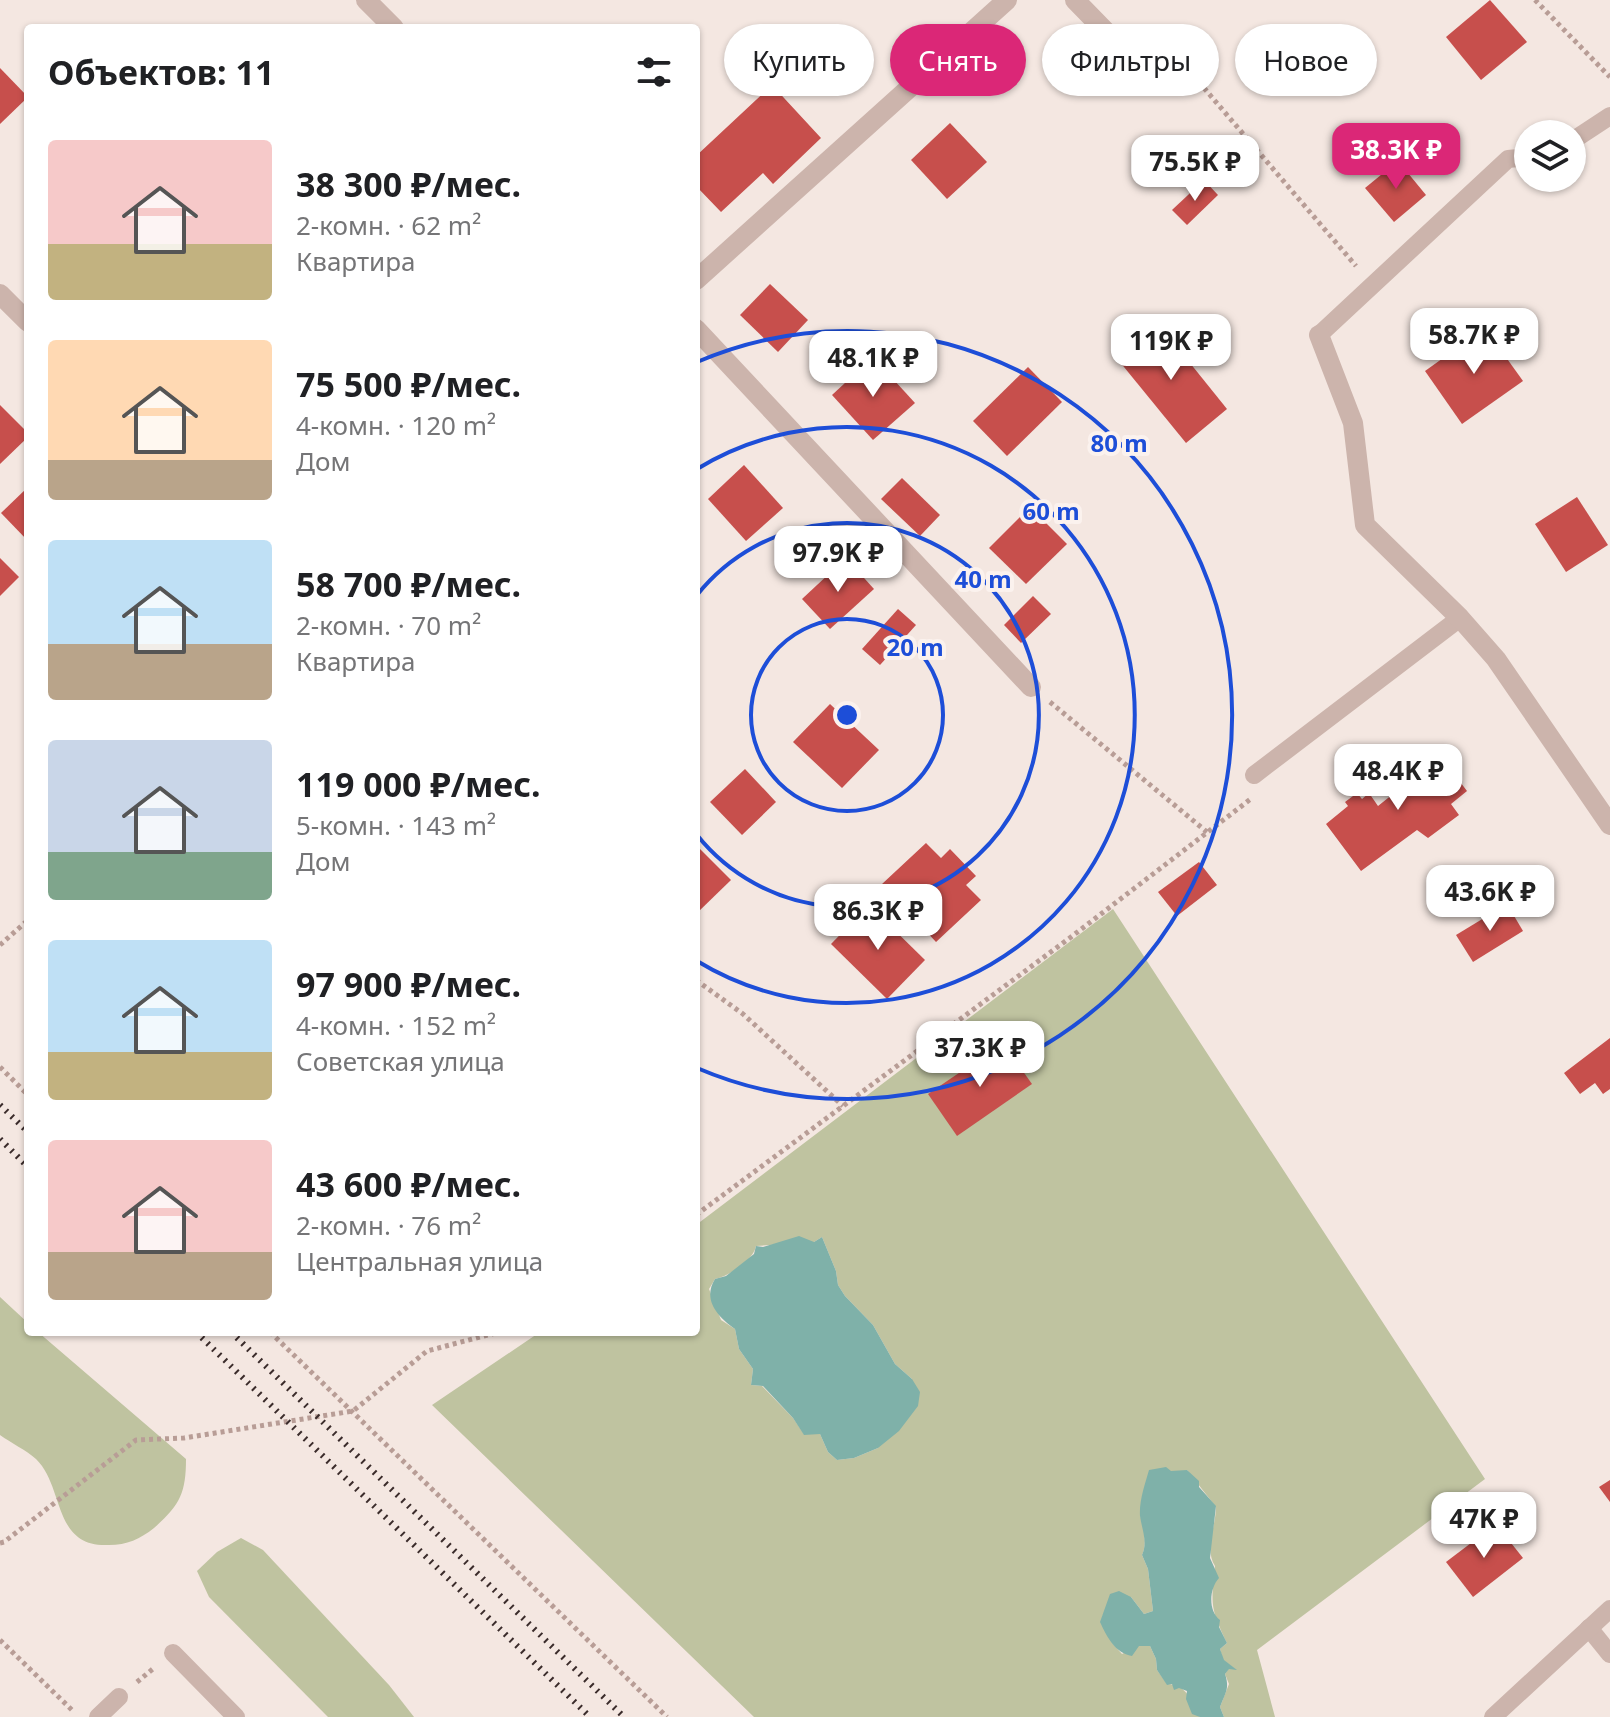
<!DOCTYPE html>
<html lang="ru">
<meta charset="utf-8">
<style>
:root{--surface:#fff;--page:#f2f2f2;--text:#202124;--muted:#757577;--accent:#db2777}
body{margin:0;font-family:"Noto Sans",sans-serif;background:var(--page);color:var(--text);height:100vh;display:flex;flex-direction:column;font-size:30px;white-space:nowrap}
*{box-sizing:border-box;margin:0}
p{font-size:26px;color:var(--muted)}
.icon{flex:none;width:44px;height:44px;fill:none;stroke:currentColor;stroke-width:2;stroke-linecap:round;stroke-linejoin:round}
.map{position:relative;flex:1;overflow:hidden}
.side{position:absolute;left:24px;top:24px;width:676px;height:1312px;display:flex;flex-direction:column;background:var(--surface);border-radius:8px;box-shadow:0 2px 6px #0004}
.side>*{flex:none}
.top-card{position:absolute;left:724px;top:24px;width:760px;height:72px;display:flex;gap:16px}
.fabs{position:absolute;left:1514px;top:120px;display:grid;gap:16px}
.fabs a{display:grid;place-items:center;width:72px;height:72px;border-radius:50%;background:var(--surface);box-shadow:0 2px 6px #0004;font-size:40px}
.price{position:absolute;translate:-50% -68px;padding:0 18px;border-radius:16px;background:#fff;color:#222;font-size:26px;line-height:52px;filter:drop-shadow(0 2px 4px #0008)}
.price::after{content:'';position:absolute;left:50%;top:48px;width:24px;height:18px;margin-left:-12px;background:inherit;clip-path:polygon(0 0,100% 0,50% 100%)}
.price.current{background:var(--accent);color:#fff}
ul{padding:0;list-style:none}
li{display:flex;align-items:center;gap:24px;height:200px;padding:0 24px}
li span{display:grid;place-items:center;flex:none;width:224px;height:160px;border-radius:8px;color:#555}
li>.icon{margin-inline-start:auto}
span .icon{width:96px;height:96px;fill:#fffc;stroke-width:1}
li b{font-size:34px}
h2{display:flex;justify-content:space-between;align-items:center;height:96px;padding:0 24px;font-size:34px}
.tag{padding:0 28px;border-radius:36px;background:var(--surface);box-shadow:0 2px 6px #0004;font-size:28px;line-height:72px}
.tag.current{background:var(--accent);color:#fff}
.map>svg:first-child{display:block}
.green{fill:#bfc3a0;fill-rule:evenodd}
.water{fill:#7fb1a9}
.building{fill:#c74f4c}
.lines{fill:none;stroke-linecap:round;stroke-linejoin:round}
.path{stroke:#b89d96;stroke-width:5;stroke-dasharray:4 4;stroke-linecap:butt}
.lane{stroke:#ccb4ac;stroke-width:18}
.street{stroke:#ccb4ac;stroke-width:20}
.rail{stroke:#3b2c2b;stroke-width:6;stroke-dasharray:2 6;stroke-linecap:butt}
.ring{fill:none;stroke:#1d4ed8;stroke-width:4}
.centre{fill:#1d4ed8;stroke:#fbf2ee;stroke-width:4}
.ring-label{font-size:24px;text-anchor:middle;font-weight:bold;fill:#1d4ed8;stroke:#fbf2ee;stroke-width:8;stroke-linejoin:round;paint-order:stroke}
</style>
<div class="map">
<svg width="1610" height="1717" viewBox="0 0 1610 1717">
<rect width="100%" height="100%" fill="#f4e7e1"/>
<g class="green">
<path d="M1113 909 1485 1479 1257 1650 1275 1717H1224L1220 1707 1229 1684 1225 1674 1229 1668 1235 1669 1223 1660 1220 1649 1227 1643C1210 1607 1211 1605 1215 1566 1204 1549 1216 1526 1216 1507L1187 1470 1140 1514C1143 1527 1148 1542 1142 1555L1148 1569 1153 1611 1144 1614 1131 1597 1103 1615 1101 1622 1113 1644 1122 1654 1139 1645 1150 1646 1156 1659 1157 1670 1167 1684C1188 1685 1191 1701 1200 1717H754L432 1405 540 1332H696V1225ZM822 1237 836 1271 838 1285 845 1296 873 1325 895 1364 912 1379 878 1448 854 1458 837 1460 828 1452 820 1434H804L793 1418 762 1386 751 1385 753 1369 739 1349 735 1329 721 1320 709 1289 715 1279C729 1276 753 1261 756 1246L814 1242Z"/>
<path d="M0 1297 28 1323V1332H38L186 1459C186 1493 180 1505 154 1528 140 1539 127 1545 109 1545 52 1548 65 1487 36 1459 26 1450 11 1443 0 1435Z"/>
<polygon points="241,1538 263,1550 389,1685 414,1717 328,1717 209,1597 197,1571 217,1552"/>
</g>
<g class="water">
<path d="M799 1236 814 1242 822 1237 836 1271 838 1285 845 1296 873 1325 895 1364 912 1379 920 1392 918 1406 899 1431 878 1448 854 1458 837 1460 828 1452 820 1434 804 1435 793 1418 763 1386 751 1385 753 1369 739 1349 735 1329C718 1317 702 1300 715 1279L726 1276 754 1254 756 1246 763 1247Z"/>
<path d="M1166 1467 1171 1471 1187 1470 1199 1481V1487L1216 1506 1210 1558 1219 1578C1209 1589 1208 1611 1220 1620L1219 1627 1227 1643 1220 1649 1224 1660 1237 1670 1229 1669 1225 1674C1230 1689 1225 1693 1220 1707L1224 1717H1200L1192 1714 1186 1699 1187 1691 1179 1688 1174 1690 1172 1684 1167 1685 1157 1670 1156 1659 1150 1646H1139L1132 1656C1115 1653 1107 1637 1100 1622L1110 1594 1119 1591 1131 1597 1144 1614 1153 1611 1148 1569 1142 1555C1148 1542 1142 1530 1140 1516 1139 1501 1145 1484 1149 1470Z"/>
</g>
<g class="building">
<polygon points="1490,0 1527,42 1481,80 1446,37"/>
<polygon points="0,68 28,97 0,124"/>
<polygon points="772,85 821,138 773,184 763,173 721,212 696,186 696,156"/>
<polygon points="950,123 987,162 947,199 911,160"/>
<polygon points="1398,161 1426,195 1394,222 1365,188"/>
<polygon points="1204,180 1218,195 1187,225 1172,210"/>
<polygon points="770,284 808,320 778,352 740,315"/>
<polygon points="1157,322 1227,409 1186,443 1115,356"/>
<polygon points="1485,328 1523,381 1462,424 1425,371"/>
<polygon points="873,357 915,403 873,440 832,395"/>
<polygon points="1028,367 1062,402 1007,456 973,421"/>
<polygon points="0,405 28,433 28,437 0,464"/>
<polygon points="744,465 783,508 746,541 708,499"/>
<polygon points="902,478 940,515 920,536 881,499"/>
<polygon points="28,487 28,541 1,513"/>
<polygon points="1577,497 1608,545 1566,572 1535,524"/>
<polygon points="1030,507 1067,544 1026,584 989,548"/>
<polygon points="0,558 19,577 0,596"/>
<polygon points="846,558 874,589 830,629 802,599"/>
<polygon points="1033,596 1051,614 1021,643 1004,625"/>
<polygon points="898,609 916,625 880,665 862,649"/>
<polygon points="830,704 879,750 842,788 793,742"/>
<polygon points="1419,756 1428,769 1442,758 1467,791 1451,804 1459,815 1428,838 1417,830 1361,871 1326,824 1348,806 1345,802 1357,793 1362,799 1369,793 1378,806 1393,794 1384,783"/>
<polygon points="745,769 776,802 742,835 710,802"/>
<polygon points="926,843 941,858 950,849 976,876 966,885 981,900 936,942 882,884"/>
<polygon points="698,847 731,880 696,914 696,849"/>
<polygon points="1199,862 1217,885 1177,916 1158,892"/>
<polygon points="1507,904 1523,931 1473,962 1456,935"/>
<polygon points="869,905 925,960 887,999 831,944"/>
<polygon points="1610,1038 1610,1089 1603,1094 1595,1083 1580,1094 1564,1073"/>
<polygon points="1003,1043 1032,1084 957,1136 928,1094"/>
<polygon points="1610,1480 1610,1502 1599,1487"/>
<polygon points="1496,1524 1523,1558 1473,1597 1446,1562"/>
</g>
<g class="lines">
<g class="path">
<polyline points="1535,0 1610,77"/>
<polyline points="1133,52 1166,72 1204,88 1356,266"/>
<polyline points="1050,702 1207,832"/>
<polyline points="0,945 28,920"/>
<polyline points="696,980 743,1014 843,1106"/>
<polyline points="0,1067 28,1095"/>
<polyline points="696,1215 1071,937 1252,798"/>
<polyline points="270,1332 667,1717"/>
<polyline points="0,1543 4,1542 136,1440 184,1438 353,1411 427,1351 499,1332"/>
<polyline points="0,1640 74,1712"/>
<polyline points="137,1682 154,1668"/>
</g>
<g class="lane">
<polyline points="1572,141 1610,116"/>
<polyline points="1319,335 1508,159 1528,157"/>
<polyline points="1254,775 1460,618"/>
<polyline points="1589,1628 1610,1654"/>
<polyline points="173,1653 236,1717"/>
<polyline points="98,1717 119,1697"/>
<polyline points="1493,1717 1610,1609"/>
</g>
<g class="street">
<polyline points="366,0 394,28"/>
<polyline points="1075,0 1112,38"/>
<polyline points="696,280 1007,0"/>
<polyline points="0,294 28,322"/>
<polyline points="696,329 1031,687"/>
<polyline points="1319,335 1353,423 1365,525 1460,618 1496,659 1610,825"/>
</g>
<g class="rail">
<polyline points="0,1105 28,1132"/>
<polyline points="0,1139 28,1167"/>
<polyline points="196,1332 590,1717"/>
<polyline points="231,1332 624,1717"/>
</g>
</g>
<g class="ring">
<circle cx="847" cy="715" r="96"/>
<path d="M697 595A192 192 0 1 1 697 835"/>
<path d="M697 469A288 288 0 1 1 697 961"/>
<path d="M697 362A384 384 0 1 1 697 1068"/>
</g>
<circle cx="847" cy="715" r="12" class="centre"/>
<g class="ring-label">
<text x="1119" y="452">80 m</text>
<text x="1051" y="520">60 m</text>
<text x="983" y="588">40 m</text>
<text x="915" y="656">20 m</text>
</g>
</svg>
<div class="fabs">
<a><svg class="icon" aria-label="layers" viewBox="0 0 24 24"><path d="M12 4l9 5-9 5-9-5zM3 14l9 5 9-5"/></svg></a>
</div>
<b class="price current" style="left:1396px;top:191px">38.3K ₽</b>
<b class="price" style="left:1195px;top:203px">75.5K ₽</b>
<b class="price" style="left:1474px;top:376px">58.7K ₽</b>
<b class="price" style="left:1171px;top:382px">119K ₽</b>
<b class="price" style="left:873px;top:399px">48.1K ₽</b>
<b class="price" style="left:838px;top:594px">97.9K ₽</b>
<b class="price" style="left:1398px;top:812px">48.4K ₽</b>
<b class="price" style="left:1490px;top:933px">43.6K ₽</b>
<b class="price" style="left:878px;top:952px">86.3K ₽</b>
<b class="price" style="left:980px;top:1089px">37.3K ₽</b>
<b class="price" style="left:1484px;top:1560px">47K ₽</b>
<div class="top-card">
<a class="tag">Купить</a>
<a class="tag current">Снять</a>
<a class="tag">Фильтры</a>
<a class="tag">Новое</a>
</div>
<section class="side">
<h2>Объектов: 11<svg class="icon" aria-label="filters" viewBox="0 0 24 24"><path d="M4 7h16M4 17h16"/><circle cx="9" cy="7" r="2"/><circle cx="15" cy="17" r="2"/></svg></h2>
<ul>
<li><span style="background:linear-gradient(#f6c9c9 65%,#c2b280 0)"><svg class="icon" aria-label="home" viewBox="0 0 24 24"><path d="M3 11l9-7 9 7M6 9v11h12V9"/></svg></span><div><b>38 300 ₽/мес.</b><p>2-комн. · 62 m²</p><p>Квартира</p></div></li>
<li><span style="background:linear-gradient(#ffd9b3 75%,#b9a48a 0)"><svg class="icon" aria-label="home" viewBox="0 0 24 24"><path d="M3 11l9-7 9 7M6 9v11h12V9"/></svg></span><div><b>75 500 ₽/мес.</b><p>4-комн. · 120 m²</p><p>Дом</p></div></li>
<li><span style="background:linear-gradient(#bfe0f5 65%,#b9a48a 0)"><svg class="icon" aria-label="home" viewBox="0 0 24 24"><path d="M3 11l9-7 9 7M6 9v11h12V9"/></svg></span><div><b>58 700 ₽/мес.</b><p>2-комн. · 70 m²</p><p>Квартира</p></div></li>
<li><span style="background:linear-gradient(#c9d6e8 70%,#7fa58c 0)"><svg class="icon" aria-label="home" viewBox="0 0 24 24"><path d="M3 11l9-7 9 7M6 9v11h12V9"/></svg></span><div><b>119 000 ₽/мес.</b><p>5-комн. · 143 m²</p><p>Дом</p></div></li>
<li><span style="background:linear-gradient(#bfe0f5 70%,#c2b280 0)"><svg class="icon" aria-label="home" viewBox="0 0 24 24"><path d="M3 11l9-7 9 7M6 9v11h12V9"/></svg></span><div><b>97 900 ₽/мес.</b><p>4-комн. · 152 m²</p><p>Советская улица</p></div></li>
<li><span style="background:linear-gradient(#f6c9c9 70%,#b9a48a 0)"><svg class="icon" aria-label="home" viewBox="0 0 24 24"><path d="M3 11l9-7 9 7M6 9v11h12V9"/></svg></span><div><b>43 600 ₽/мес.</b><p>2-комн. · 76 m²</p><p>Центральная улица</p></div></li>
</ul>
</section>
</div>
